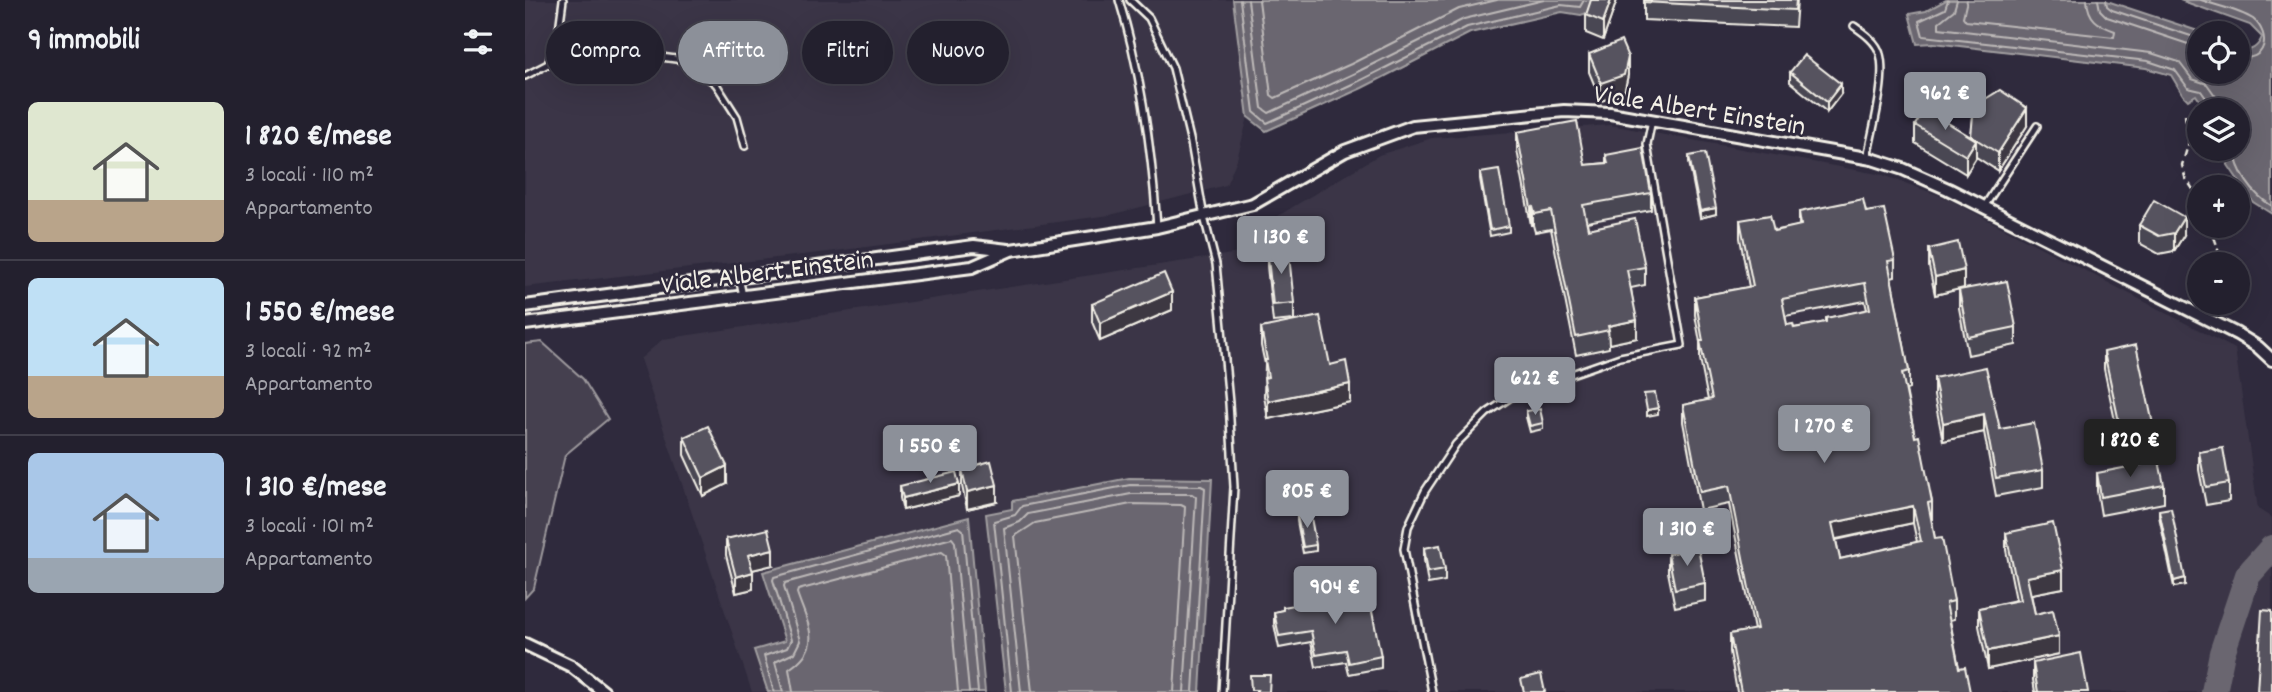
<!DOCTYPE html>
<html lang="it">
<meta charset="utf-8">
<style>
:root{--surface:#23202e;--page:#2b2836;--text:#f1f3f6;--muted:#a3a3aa;--line:#403e4a;--accent:#8c9099}
body{margin:0;font-family:Dekko,sans-serif;background:var(--page);color:var(--text);height:100vh;display:flex;flex-direction:column;font-size:26px;white-space:nowrap}
*{box-sizing:border-box;margin:0}
p{font-size:23px;color:var(--muted)}
.icon{flex:none;width:38px;height:38px;fill:none;stroke:currentColor;stroke-width:2;stroke-linecap:round;stroke-linejoin:round}
.map{position:relative;flex:1;overflow:hidden}
.details{display:flex;flex-direction:column;background:var(--surface);width:525px}
.details>*{flex:none}
.hud{position:absolute;left:21px;top:21px;width:665px;height:63px;display:flex;gap:14px}
.tools{position:absolute;left:1662px;top:21px;display:grid;gap:14px}
.tools a{display:grid;place-items:center;width:63px;height:63px;border-radius:50%;background:var(--surface);box-shadow:0 7px 28px #0002,0 0 0 2px var(--line);font-size:35px}
.price{position:absolute;translate:-50% -60px;padding:0 16px;border-radius:7px;background:var(--accent);color:#fff;font-size:23px;line-height:46px;filter:drop-shadow(0 2px 4px #0008)}
.price::after{content:'';position:absolute;left:50%;top:42px;width:21px;height:16px;margin-left:-10px;background:inherit;clip-path:polygon(0 0,100% 0,50% 100%)}
.price.active{background:#222;color:#fff}
ul{padding:0;list-style:none}
li{display:flex;align-items:center;gap:21px;height:175px;padding:0 28px}
li+li{border-top:2px solid var(--line)}
li span{display:grid;place-items:center;flex:none;width:196px;height:140px;border-radius:10px;color:#555}
li>.icon{margin-inline-start:auto}
span .icon{width:84px;height:84px;fill:#fffc;stroke-width:1}
li b{font-size:30px}
h2{display:flex;justify-content:space-between;align-items:center;height:84px;padding:0 28px;font-size:30px}
.pill{padding:0 24px;border-radius:32px;background:var(--surface);box-shadow:0 7px 28px #0002,0 0 0 2px var(--line);font-size:24px;line-height:63px}
.pill.active{background:var(--accent);color:#fff}
main{display:flex;flex:1;min-height:0}
.map>svg:first-child{display:block}
.built{fill:#3b3647}
.green{fill:#454050;stroke:#9c989c;stroke-width:2}
.water{fill:#6a6670;stroke:#a19ea0;stroke-width:2}
.lines{fill:none;stroke-linecap:round;stroke-linejoin:round}
.shore{stroke:#bdb9b8;stroke-width:2}
.river{stroke:#6a6670;stroke-width:26}
.service-casing{stroke:#f4f1e8;stroke-width:10}
.minor-casing{stroke:#f4f1e8;stroke-width:16}
.path{stroke:#f4f1e8;stroke-width:2.5;stroke-dasharray:7 5;stroke-linecap:butt}
.service{stroke:#2f2a3d;stroke-width:5}
.minor{stroke:#2f2a3d;stroke-width:10}
.wall{fill:#4a4752;stroke:#f4f1e8;stroke-width:2;fill-rule:evenodd}
.shaded-wall{fill:#3c3942;stroke:#f4f1e8;stroke-width:2}
.building{fill:#56525f;stroke:#f4f1e8;stroke-width:2;fill-rule:evenodd}
.labels{text-anchor:middle;stroke-width:5;stroke-linejoin:round;paint-order:stroke}
.street-label{font-size:28px;fill:#f4f1e8;stroke:#2f2a3d}
</style>
<main>
<section class="details">
<h2>9 immobili<svg class="icon" aria-label="filters" viewBox="0 0 24 24"><path d="M4 7h16M4 17h16"/><circle cx="9" cy="7" r="2"/><circle cx="15" cy="17" r="2"/></svg></h2>
<ul>
<li><span style="background:linear-gradient(#dfe7d0 70%,#b9a48a 0)"><svg class="icon" aria-label="home" viewBox="0 0 24 24"><path d="M3 11l9-7 9 7M6 9v11h12V9"/></svg></span><div><b>1 820 €/mese</b><p>3 locali · 110 m²</p><p>Appartamento</p></div></li>
<li><span style="background:linear-gradient(#bfe0f5 70%,#b9a48a 0)"><svg class="icon" aria-label="home" viewBox="0 0 24 24"><path d="M3 11l9-7 9 7M6 9v11h12V9"/></svg></span><div><b>1 550 €/mese</b><p>3 locali · 92 m²</p><p>Appartamento</p></div></li>
<li><span style="background:linear-gradient(#a9c7e8 75%,#9aa5b1 0)"><svg class="icon" aria-label="home" viewBox="0 0 24 24"><path d="M3 11l9-7 9 7M6 9v11h12V9"/></svg></span><div><b>1 310 €/mese</b><p>3 locali · 101 m²</p><p>Appartamento</p></div></li>
</ul>
</section>
<div class="map">
<svg width="1747" height="692" viewBox="0 0 1747 692">
<rect width="100%" height="100%" fill="#2f2a3d"/>
<filter id="ink" filterUnits="userSpaceOnUse"><feTurbulence type="fractalNoise" baseFrequency=".0143" numOctaves="2"/><feDisplacementMap in="SourceGraphic" scale="14" xChannelSelector="R" yChannelSelector="G"/><feConvolveMatrix kernelMatrix="1 2 1 2 8 2 1 2 1" color-interpolation-filters="sRGB"/></filter>
<g filter="url(#ink)">
<g class="built">
<polygon points="0,0 708,0 723,117 712,159 701,185 585,215 303,252 0,287"/>
<polygon points="1085,125 1358,175 1421,198 1710,349 1733,509 1747,518 1747,692 227,692 115,359 138,339 714,253 738,225 854,155 907,138"/>
</g>
<polygon class="green" points="17,342 58,379 83,419 40,455 9,588 0,598 0,344"/>
<g class="water">
<polygon points="708,0 1067,0 1062,13 1056,15 1037,12 945,33 837,88 741,131 723,117"/>
<path d="M1421 0H1579L1679 33H1675V72H1713V45L1716 51C1727 51 1733 47 1737 37L1725 25 1655 0H1747V214L1728 202 1703 165 1702 149H1713V110H1681L1671 95 1663 100 1658 95 1646 75 1621 68 1409 43 1392 44 1384 14 1401 11Z"/>
<polygon points="604,478 687,479 675,692 481,692 461,514 487,509 487,501"/>
<polygon points="444,517 460,692 243,692 229,650 260,641 238,572"/>
</g>
<g class="lines">
<g class="shore">
<polyline points="715,0 729,112 742,123 834,81 942,27 1036,5 1055,7 1059,0"/>
<polyline points="723,0 737,108 744,113 830,73 939,19 1019,0"/>
<polyline points="734,0 746,95 750,98 826,64 934,9 972,0"/>
<polyline points="1423,0 1420,9 1394,21 1398,36 1623,61 1650,70 1663,88 1676,91 1686,105 1687,110"/>
<polyline points="1432,0 1429,10 1414,22 1414,28 1626,53 1654,62 1667,79 1682,84 1694,101 1696,110"/>
<path d="M1442 0 1438 17 1441 21 1589 37 1590 31C1573 25 1563 19 1562 0"/>
<polyline points="1573,0 1575,10 1582,17 1675,48"/>
<polyline points="1581,0 1582,6 1587,10 1675,39"/>
<path d="M1676 0C1692 6 1714 10 1728 19 1747 35 1741 63 1713 57"/>
<path d="M1709 149C1712 172 1727 194 1747 206"/>
<polyline points="249,692 239,656 262,648 266,640 248,580 249,577 434,527 438,530 453,692"/>
<polyline points="258,692 250,662 269,653 275,641 259,586 260,583 427,538 430,542 444,692"/>
<path d="M268 692 264 669C299 646 283 626 272 593L273 590 417 552 421 555 433 692"/>
<polyline points="487,692 469,521 490,515 497,506 605,485 676,486 680,488 668,692"/>
<polyline points="496,692 479,528 495,522 503,514 606,494 667,494 671,497 659,692"/>
<polyline points="507,692 490,536 510,523 606,504 656,505 660,507 649,692"/>
</g>
<polyline class="river" points="1689,692 1697,653 1723,575 1747,548"/>
<defs>
<g id="service">
<path d="M594 0C617 74 627 151 632 227"/>
<polyline points="605,0 624,18 648,68 666,143 679,217 691,264 704,403 709,487 697,692"/>
<path d="M1329 26C1339 33 1352 42 1355 54 1362 79 1347 131 1342 158"/>
<polyline points="23,64 34,30 38,0"/>
<polyline points="0,76 23,64 114,54 158,60 191,84 212,117 220,146"/>
<polyline points="1459,207 1512,126"/>
<polyline points="214,277 218,296"/>
<polyline points="907,692 879,549 883,527 900,491 931,444 962,413 992,393 1095,357 1157,345 1125,162 1122,144 1127,120"/>
</g>
<g id="minor">
<polyline points="0,306 449,246 483,250"/>
<polyline points="0,324 447,267 486,250 632,227 728,204 820,151 888,126 1039,111 1085,113 1347,159 1378,169 1423,189 1712,334 1733,347 1747,360"/>
<polyline points="0,644 46,666 79,692"/>
</g>
</defs>
<use href="#service" class="service-casing"/>
<use href="#minor" class="minor-casing"/>
<g class="path">
<polyline points="1660,115 1664,142 1657,165 1660,177 1675,200"/>
<polyline points="1685,226 1693,248 1693,264"/>
</g>
<use href="#service" class="service"/>
<use href="#minor" class="minor"/>
</g>
<g class="wall">
<polygon points="1092,0 1078,40 1061,33 1061,15"/>
<polygon points="1119,0 1272,0 1270,27 1119,20"/>
<polygon points="1064,54 1103,75 1099,93 1076,101 1064,72"/>
<polygon points="1265,72 1316,94 1302,112 1265,82"/>
<polygon points="1449,106 1502,126 1473,171 1451,157 1441,174 1390,143 1390,125 1446,138"/>
<polygon points="992,132 1060,165 1081,163 1081,155 1126,193 1126,210 1062,222 1063,229 1120,267 1120,285 1106,288 1112,338 1084,344 1084,348 1051,355 1026,229 1010,232 1008,225 1006,225 992,150"/>
<polygon points="1164,156 1191,214 1175,218 1164,162"/>
<polygon points="955,173 984,226 984,232 965,236 955,179"/>
<path d="M1274 212H1341L1370 260V277L1366 278 1384 371V389L1381 390 1390 437 1407 502V520L1410 539 1429 601V619L1425 620 1434 668 1445 692H1212L1205 652V634L1229 630 1204 504 1175 510 1158 422V405L1183 400 1175 359V342L1170 315V297L1224 287 1215 238V220L1249 231 1274 226ZM1340 301 1342 310 1301 318V322L1269 328 1262 325 1260 316ZM1388 523 1392 542 1315 559 1311 540Z"/>
<polygon points="1614,225 1659,235 1649,251 1634,254 1614,243"/>
<polygon points="742,248 769,303 769,320 748,322 742,266"/>
<polygon points="1404,249 1439,288 1410,295 1404,267"/>
<polygon points="1434,290 1491,327 1491,345 1443,355 1434,308"/>
<polygon points="567,304 647,310 575,341 567,322"/>
<polygon points="736,328 805,365 825,402 743,419 739,396 740,364 736,346"/>
<polygon points="1579,352 1631,456 1599,463 1579,369"/>
<polygon points="1409,378 1475,429 1518,470 1518,487 1471,496 1459,432 1418,441 1409,396"/>
<polygon points="1001,411 1018,423 1018,429 1005,432 1001,417"/>
<polygon points="159,437 202,484 178,496 159,455"/>
<polygon points="1674,452 1704,483 1704,501 1681,505 1674,470"/>
<polygon points="437,469 472,502 442,509 437,486"/>
<polygon points="1572,473 1639,485 1639,503 1576,515 1572,491"/>
<polygon points="375,486 434,496 378,510 375,498"/>
<polygon points="1634,510 1660,585 1649,587 1634,516"/>
<polygon points="772,515 791,545 791,551 778,553 772,521"/>
<polygon points="1481,533 1538,588 1506,594 1510,614 1534,654 1463,669 1454,626 1454,608 1491,600 1481,550"/>
<polygon points="201,539 248,565 227,570 228,589 211,593 201,555"/>
<polygon points="899,548 920,569 920,581 903,584 899,560"/>
<polygon points="1143,554 1180,583 1180,601 1150,607 1143,572"/>
<polygon points="758,607 856,656 856,668 824,674 821,662 791,667 786,642 754,648 749,624 749,612 758,610"/>
<polygon points="1508,663 1563,692 1510,692 1508,680"/>
</g>
<g class="shaded-wall">
<polygon points="1086,0 1092,0 1078,40 1078,22"/>
<polygon points="1103,57 1103,75 1099,93 1076,101 1076,83"/>
<polygon points="1316,84 1316,94 1302,112 1302,102"/>
<polygon points="1502,108 1502,126 1473,171 1473,153"/>
<polygon points="1451,140 1451,158 1441,174 1441,156"/>
<polygon points="1008,207 1008,225 1006,225 1006,208"/>
<polygon points="1191,208 1191,214 1175,218 1175,211"/>
<polygon points="1659,217 1659,235 1649,251 1649,233"/>
<polygon points="1439,270 1439,288 1410,295 1410,277"/>
<polygon points="647,292 647,310 575,341 575,323"/>
<polygon points="1112,320 1112,338 1084,344 1083,326"/>
<polygon points="825,384 825,402 743,419 743,401"/>
<polygon points="1133,408 1133,414 1122,416 1122,410"/>
<polygon points="1459,414 1459,432 1418,441 1418,423"/>
<polygon points="1631,438 1631,456 1599,463 1599,445"/>
<polygon points="202,466 202,484 178,496 178,478"/>
<polygon points="434,484 434,496 378,510 378,498"/>
<polygon points="472,485 472,502 442,509 442,492"/>
<polygon points="1388,506 1388,523 1307,540 1307,523"/>
<polygon points="248,549 248,565 223,571 223,555"/>
<polygon points="1538,570 1538,588 1502,595 1502,577"/>
<polygon points="228,572 228,589 211,593 211,577"/>
<polygon points="1660,578 1660,585 1649,587 1649,581"/>
<polygon points="1534,636 1534,654 1463,669 1463,651"/>
</g>
<g class="building">
<polygon points="1066,0 1086,0 1078,22 1061,15"/>
<polygon points="1119,0 1271,0 1270,10 1119,2"/>
<polygon points="1096,41 1103,57 1099,75 1076,83 1064,54"/>
<polygon points="1279,55 1316,84 1302,102 1265,72"/>
<polygon points="1475,90 1502,108 1473,153 1446,136 1449,106"/>
<polygon points="1400,109 1451,140 1441,156 1390,125"/>
<polygon points="1052,121 1060,165 1083,163 1081,155 1118,148 1126,193 1058,205 1063,229 1110,219 1120,267 1102,270 1112,320 1083,326 1084,330 1051,337 1026,211 1010,214 1008,207 1006,208 992,132"/>
<polygon points="1180,153 1191,208 1175,211 1164,156"/>
<polygon points="974,170 984,226 965,230 955,173"/>
<path d="M1338 199 1341 212 1359 209 1370 260 1363 261 1384 371 1377 373 1390 437 1394 436 1407 502 1403 503 1410 539 1417 538 1429 601 1421 603 1434 668 1440 667 1445 692H1216L1205 634 1232 629 1204 486 1175 492 1158 405 1187 399 1175 341H1178L1170 297 1228 286 1215 220 1245 215 1249 231 1276 225 1274 212ZM1340 283 1345 309 1301 318V322L1269 328 1268 324 1262 325 1257 299ZM1388 506 1396 541 1315 559 1307 523Z"/>
<polygon points="1629,200 1659,217 1649,233 1634,236 1614,225"/>
<polygon points="1433,242 1439,270 1410,277 1404,249"/>
<polygon points="763,246 769,303 748,305 742,248"/>
<polygon points="639,273 647,292 575,323 567,304"/>
<polygon points="1482,281 1491,327 1443,337 1434,290"/>
<polygon points="795,316 805,365 821,361 825,384 743,401 739,378 743,377 740,360 742,360 736,328"/>
<polygon points="1611,345 1631,438 1599,445 1579,352"/>
<polygon points="1461,367 1475,429 1509,423 1518,470 1471,478 1459,414 1418,423 1409,378"/>
<polygon points="1130,393 1133,408 1122,410 1119,394"/>
<polygon points="1015,409 1018,423 1005,426 1001,411"/>
<polygon points="183,426 202,466 178,478 159,437"/>
<polygon points="1698,448 1704,483 1681,487 1674,452"/>
<polygon points="466,461 472,485 442,492 437,469"/>
<polygon points="1634,461 1639,485 1576,497 1572,473"/>
<polygon points="431,472 434,484 378,498 375,486"/>
<polygon points="1646,508 1660,578 1649,581 1634,510"/>
<polygon points="785,512 791,545 778,547 772,515"/>
<polygon points="1528,523 1538,570 1502,577 1510,614 1528,610 1534,636 1463,651 1454,608 1495,600 1481,533"/>
<polygon points="243,529 248,549 223,555 228,572 211,577 201,539"/>
<polygon points="915,545 920,569 903,572 899,548"/>
<polygon points="1173,548 1180,583 1150,589 1143,554"/>
<polygon points="843,592 856,656 824,663 821,650 791,655 786,631 754,636 749,612 758,610 758,607"/>
<polygon points="1737,610 1747,611 1747,692 1732,692"/>
<polygon points="1556,653 1563,692 1513,692 1508,663"/>
<polygon points="1016,674 1020,692 999,692 996,679"/>
<polygon points="725,675 745,675 744,692 731,692 732,690 726,690"/>
</g>
</g>
<g class="labels">
<g class="street-label">
<text transform="translate(1175 108) rotate(9)" y="10">Viale Albert Einstein</text>
<text transform="translate(242 270) rotate(-7)" y="10">Viale Albert Einstein</text>
</g>
</g>
</svg>
<div class="tools">
<a><svg class="icon" aria-label="locate" viewBox="0 0 24 24"><circle cx="12" cy="12" r="6"/><path d="M12 2v4M12 18v4M2 12h4M18 12h4"/></svg></a>
<a><svg class="icon" aria-label="layers" viewBox="0 0 24 24"><path d="M12 4l9 5-9 5-9-5zM3 14l9 5 9-5"/></svg></a>
<a>+</a>
<a>−</a>
</div>
<b class="price" style="left:1420px;top:132px">962 €</b>
<b class="price" style="left:756px;top:276px">1 130 €</b>
<b class="price" style="left:1010px;top:417px">622 €</b>
<b class="price" style="left:1299px;top:465px">1 270 €</b>
<b class="price active" style="left:1605px;top:479px">1 820 €</b>
<b class="price" style="left:405px;top:485px">1 550 €</b>
<b class="price" style="left:782px;top:530px">805 €</b>
<b class="price" style="left:1162px;top:568px">1 310 €</b>
<b class="price" style="left:810px;top:626px">904 €</b>
<div class="hud">
<a class="pill">Compra</a>
<a class="pill active">Affitta</a>
<a class="pill">Filtri</a>
<a class="pill">Nuovo</a>
</div>
</div>
</main>
